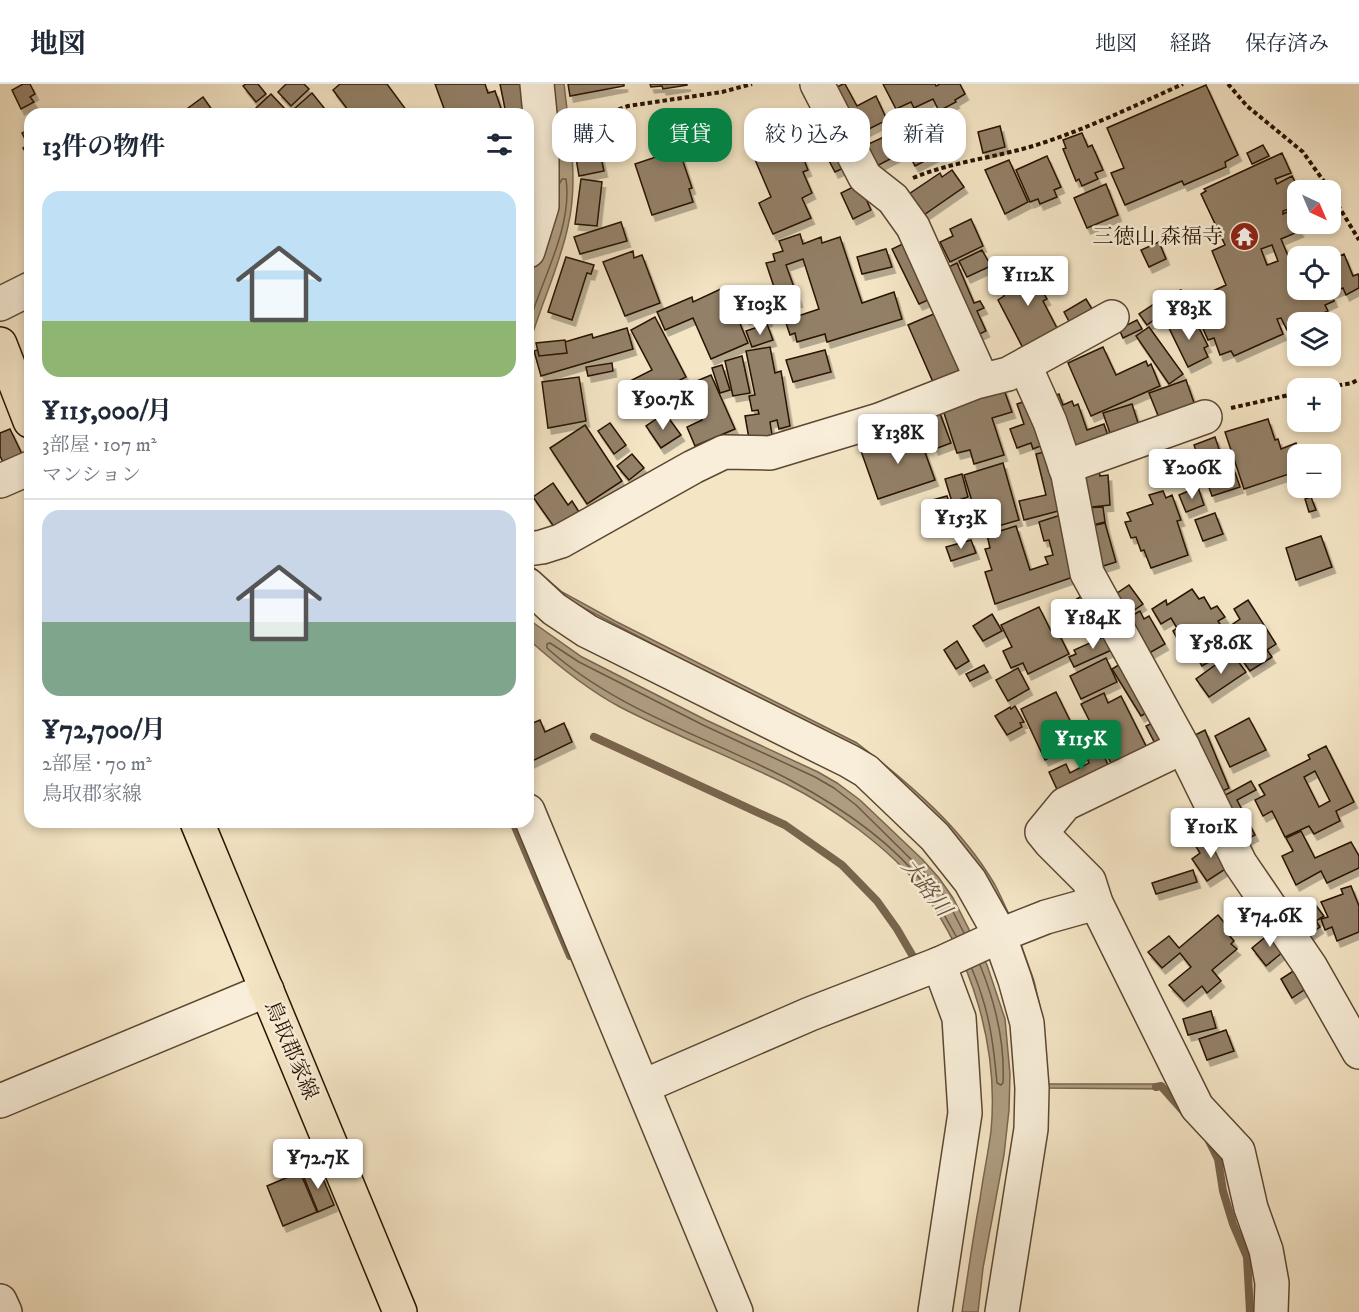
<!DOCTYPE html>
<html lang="ja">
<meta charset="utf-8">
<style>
:root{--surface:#fff;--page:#f2f2f3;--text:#1f2937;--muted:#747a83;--line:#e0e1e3;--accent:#0b8043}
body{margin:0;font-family:"IM FELL DW Pica","Noto Serif JP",serif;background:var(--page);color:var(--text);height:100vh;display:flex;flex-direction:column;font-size:22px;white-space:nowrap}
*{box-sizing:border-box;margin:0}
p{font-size:20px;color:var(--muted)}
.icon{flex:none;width:33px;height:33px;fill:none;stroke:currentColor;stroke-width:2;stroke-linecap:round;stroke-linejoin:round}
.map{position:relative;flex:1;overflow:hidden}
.details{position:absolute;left:24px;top:24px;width:510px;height:720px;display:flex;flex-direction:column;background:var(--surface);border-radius:18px;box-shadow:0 3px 9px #0003}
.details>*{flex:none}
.top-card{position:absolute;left:552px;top:24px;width:570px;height:54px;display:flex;gap:12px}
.needle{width:39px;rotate:136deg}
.tools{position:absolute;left:1287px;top:96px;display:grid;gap:12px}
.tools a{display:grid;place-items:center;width:54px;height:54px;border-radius:12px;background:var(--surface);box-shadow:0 3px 9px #0003;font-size:30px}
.price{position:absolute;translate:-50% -51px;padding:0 14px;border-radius:6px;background:#fff;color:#222;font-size:20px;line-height:39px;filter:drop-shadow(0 2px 3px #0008)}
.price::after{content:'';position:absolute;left:50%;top:36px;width:18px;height:14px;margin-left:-9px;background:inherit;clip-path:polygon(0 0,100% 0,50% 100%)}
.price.active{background:var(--accent);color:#fff}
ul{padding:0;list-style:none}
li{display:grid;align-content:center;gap:12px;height:318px;padding:0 18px}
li+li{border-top:2px solid var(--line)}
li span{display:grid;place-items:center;height:186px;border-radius:18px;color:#555}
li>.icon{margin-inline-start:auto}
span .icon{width:108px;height:108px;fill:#fffc;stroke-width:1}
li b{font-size:26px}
h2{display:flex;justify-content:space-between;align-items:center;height:72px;padding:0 18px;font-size:26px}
.chip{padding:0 21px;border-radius:18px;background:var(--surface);box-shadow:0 3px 9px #0003;font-size:21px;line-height:54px}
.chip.active{background:var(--accent);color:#fff}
header{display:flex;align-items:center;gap:36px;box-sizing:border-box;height:84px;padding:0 30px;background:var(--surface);border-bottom:2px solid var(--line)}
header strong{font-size:28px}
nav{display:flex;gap:33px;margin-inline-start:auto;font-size:21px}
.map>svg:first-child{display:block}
.water{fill:#af9d82;stroke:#79654e;stroke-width:1.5}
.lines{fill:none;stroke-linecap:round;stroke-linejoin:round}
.shore{stroke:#6c5842;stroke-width:1.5}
.stream{stroke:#79654e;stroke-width:8}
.building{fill:#938067;stroke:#291201;stroke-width:1.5;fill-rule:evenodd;filter:url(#shadow)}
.minor-casing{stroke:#5c4732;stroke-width:36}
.major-casing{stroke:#291201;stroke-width:36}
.path{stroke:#291201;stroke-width:4;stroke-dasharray:4.5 3;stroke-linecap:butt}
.minor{stroke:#f8eed9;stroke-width:33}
.major{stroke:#f4e5c5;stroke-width:33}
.labels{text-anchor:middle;stroke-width:5;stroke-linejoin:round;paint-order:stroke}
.poi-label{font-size:21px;fill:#291201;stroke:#f8eed9;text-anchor:end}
.street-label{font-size:21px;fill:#291201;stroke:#f8eed9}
.water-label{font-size:22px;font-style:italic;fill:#65513b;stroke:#f8eed9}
</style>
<header>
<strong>地図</strong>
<nav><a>地図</a><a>経路</a><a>保存済み</a></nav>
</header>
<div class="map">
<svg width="1359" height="1228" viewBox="0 0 1359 1228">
<defs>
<filter id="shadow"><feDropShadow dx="3.5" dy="6" stdDeviation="0" flood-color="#0004"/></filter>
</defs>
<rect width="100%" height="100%" fill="#f4e5c5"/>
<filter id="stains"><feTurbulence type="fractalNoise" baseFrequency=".00333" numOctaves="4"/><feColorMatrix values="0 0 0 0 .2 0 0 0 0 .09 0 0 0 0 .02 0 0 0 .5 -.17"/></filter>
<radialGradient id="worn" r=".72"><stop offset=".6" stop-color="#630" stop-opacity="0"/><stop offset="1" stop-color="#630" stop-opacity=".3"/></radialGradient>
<g class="water">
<path d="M546 0H564C569 47 579 96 568 142 559 185 539 224 528 265V198L549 134Z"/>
<path d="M533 483 562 508 615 537 857 659C909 699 962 744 995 801 1001 812 1005 823 1011 834L853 661 689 579 584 524 559 510 531 486Z"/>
<path d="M528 535 582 573 706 636 818 688 837 699 860 716 923 776 939 794 953 814 987 881 1005 935 1010 990 1009 1026 1004 1071 983 1184 978 1228H962C968 1190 973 1153 980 1115 983 1093 988 1070 991 1047 999 962 972 875 922 806 892 766 831 722 786 700 731 673 674 651 620 623 586 605 556 580 528 555Z"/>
<polygon points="1018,852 1034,897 1043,935 1048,1000 1164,1000 1164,1005 1044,1004 1014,853"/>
</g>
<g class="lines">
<g class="shore">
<path d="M528 242C541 197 573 143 566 95H562L560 99"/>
<path d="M956 852C947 836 937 817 926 802 891 757 839 722 790 696 708 653 617 627 547 564V560L550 559 579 578 703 641 815 693 834 704 856 721 934 798 948 818 964 849"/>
<path d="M972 885C989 926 993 955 997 999L1001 1001 1003 999C1005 959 995 918 980 881"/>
</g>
<g class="stream">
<polyline points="594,653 785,741 842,781 877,817 897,845 918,881"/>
<polyline points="513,738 570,872"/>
<polyline points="1156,1003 1161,1002 1184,1028"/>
<polyline points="1209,1057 1218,1075 1223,1107 1233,1140 1247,1173 1250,1228"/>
</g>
</g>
<g class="building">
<polygon points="23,0 30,0 35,10 30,13 34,18 21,25 12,6"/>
<polygon points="246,0 258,0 266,10 256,18 243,2"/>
<polygon points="286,0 304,0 309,5 291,22 278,8"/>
<polygon points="340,0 387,0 407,27 403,30 351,30 333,6"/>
<polygon points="435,0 485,0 488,9 495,7 503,30 446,30"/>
<polygon points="500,0 520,0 526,30 506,30"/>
<polygon points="568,0 624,0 624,2 570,12"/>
<polygon points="650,0 687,0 687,1 663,5 662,2 651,3"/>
<polygon points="843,0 845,0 857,22 876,12 887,36 853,53 829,7"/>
<polygon points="883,0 935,0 936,2 940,0 960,0 965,10 955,16 956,18 939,27 933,15 914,24 911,18 896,25"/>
<polygon points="1206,1 1238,71 1225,78 1226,83 1184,101 1182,97 1125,121 1111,89 1124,84 1107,44"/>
<polygon points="312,9 329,30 298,30 294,25"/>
<polygon points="271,10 285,25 279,30 259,30 256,24"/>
<polygon points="203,13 215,30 180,30"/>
<polygon points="819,24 848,82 835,88 805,31"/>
<polygon points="802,30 807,44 795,49 790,35"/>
<polygon points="940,35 954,62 915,82 901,55"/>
<polygon points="1000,42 1005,63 983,69 978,48"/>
<polygon points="30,45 30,66 26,69 23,64 28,61 22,49"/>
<polygon points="587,48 589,62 598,60 604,87 579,92 575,68 579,67 575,51"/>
<polygon points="1082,49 1088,63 1092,61 1103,86 1095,89 1098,95 1082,102 1079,95 1076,97 1063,65 1066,64 1063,56"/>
<polygon points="888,51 898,71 873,84 862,63"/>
<polygon points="675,54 692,104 689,105 693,118 652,131 635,80 656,73 652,61"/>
<polygon points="777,60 780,68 790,63 796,77 803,73 808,86 803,88 812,109 802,114 811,134 773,150 759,119 771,113 753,71"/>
<polygon points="1263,61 1269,72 1252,80 1247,69"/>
<path d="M1282 69 1291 89 1275 95 1277 100 1292 92 1299 106 1298 122 1283 127V130L1298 123V140H1307L1298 144 1300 147 1281 155 1296 191 1298 190V206H1330V176L1344 170 1353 192 1358 190 1359 193V204L1346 211 1343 204 1331 209 1334 217 1325 221 1328 227 1303 238H1298V241L1287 246 1281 234 1277 235 1283 250 1234 272 1231 267 1220 271 1214 254 1208 256 1191 217 1226 201 1212 167 1225 161 1201 110 1206 107 1204 105ZM1272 161 1278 177 1267 181 1261 165Z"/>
<polygon points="1047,72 1061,103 1054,106 1057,113 1040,120 1038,115 1030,118 1016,86"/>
<polygon points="1009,76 1028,118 1005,130 985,86"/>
<polygon points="952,86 964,103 918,135 903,114 940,89 942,93"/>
<polygon points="581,95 602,98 597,142 575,140"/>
<polygon points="859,100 871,126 853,135 841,109"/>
<polygon points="1106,100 1118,131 1087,144 1074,114"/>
<polygon points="971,135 983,162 950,178 940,158 953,152 950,145"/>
<polygon points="621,138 627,157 580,170 574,153"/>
<path d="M800 150 803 160 821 153 822 159 840 153 862 219 894 208 902 235 827 258 825 250 797 258 795 249 790 251 766 179 775 177 773 170 783 167 779 157ZM803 175 819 225 798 232 793 218 799 217 786 181Z"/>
<polygon points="907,158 935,213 919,220 892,165"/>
<polygon points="1159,158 1166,175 1149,183 1141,166"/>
<polygon points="886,165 892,183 862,190 857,173"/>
<polygon points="982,166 991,182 967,193 959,177"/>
<polygon points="633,167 634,174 642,171 660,219 625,232 603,178"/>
<polygon points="566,173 594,181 591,190 587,189 572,236 548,228"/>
<polygon points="957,179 974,219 980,217 984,224 977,227 986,247 969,255 940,187"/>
<polygon points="1043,180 1051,196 1040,203 1047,215 1043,217 1059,248 1024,266 998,216 1004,212 999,203"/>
<polygon points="725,203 748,259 711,275 693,234 665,246 657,228 692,213 693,218"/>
<polygon points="754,205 769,236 756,243 751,232 746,235 742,226 748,223 747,221 750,220 745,209"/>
<polygon points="1181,206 1187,222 1171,228 1165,212"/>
<polygon points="1086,215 1094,228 1071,241 1064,228"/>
<polygon points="1154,220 1162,230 1147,241 1139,230"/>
<polygon points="936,229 960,287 933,298 908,241"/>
<polygon points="1185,231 1191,243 1197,240 1208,262 1204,264 1208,273 1188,283 1167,240"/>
<polygon points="655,233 686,293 638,317 628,298 652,286 631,246"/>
<polygon points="1137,236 1142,245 1123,254 1119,245"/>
<polygon points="767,240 773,256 752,263 746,247"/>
<polygon points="1149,243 1183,290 1169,300 1136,252"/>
<polygon points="627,244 633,265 541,292 534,267 592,250 593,254"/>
<polygon points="565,256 567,269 539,272 536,259"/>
<polygon points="770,263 775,289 781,287 790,342 779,345 777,336 770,338 772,351 749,355 745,332 759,330 758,326 752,327 749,312 755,311 746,267"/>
<polygon points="1103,263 1116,291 1146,277 1148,282 1151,280 1160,302 1091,332 1068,279"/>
<polygon points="825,266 831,288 793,298 786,276"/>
<polygon points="742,272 750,309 733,312 725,277"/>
<polygon points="612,279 613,287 588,292 586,283"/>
<polygon points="722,281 730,306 720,309 712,284"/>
<polygon points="711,291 735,345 695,362 687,343 702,336 698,326 692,329 683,309 687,307 685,302"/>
<polygon points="579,293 586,337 548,344 542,298"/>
<polygon points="1186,296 1197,327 1161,339 1149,309"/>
<polygon points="1003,303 1012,328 992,334 1004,371 974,380 970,366 957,369 942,323"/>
<polygon points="1059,310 1063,321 1072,317 1074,322 1078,320 1087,346 1104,340 1110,358 1074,371 1052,313"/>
<polygon points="1032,315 1048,359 1033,365 1031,359 1017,364 1010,345 1024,340 1017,320"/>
<polygon points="1132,320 1140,345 1113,358 1103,329"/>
<polygon points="938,324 951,359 935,365 923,330"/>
<polygon points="665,329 681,351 661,364 646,342"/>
<polygon points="1268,335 1275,356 1278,355 1281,365 1296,359 1300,370 1298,370 1298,387 1244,405 1225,348"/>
<polygon points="610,339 626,361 614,370 598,347"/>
<polygon points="585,341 622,397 587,420 550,364"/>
<polygon points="10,345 22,370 3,378 0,372 0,349"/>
<polygon points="917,346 935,396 878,415 861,367"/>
<polygon points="1215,353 1226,386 1233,383 1240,403 1212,412 1194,361"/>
<polygon points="1053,366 1066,425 1024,436 1019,417 1046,411 1036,370"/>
<polygon points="632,370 644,384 629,396 617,382"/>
<polygon points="1003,379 1019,436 981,447 964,391"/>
<polygon points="1099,387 1100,392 1108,391 1110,421 1083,424 1080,388"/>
<polygon points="962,390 968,413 952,418 945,395"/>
<polygon points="553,399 568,421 572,417 581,431 557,447 533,413"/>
<polygon points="1198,403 1204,421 1186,428 1179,411"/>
<polygon points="1163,407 1166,414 1172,411 1181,436 1177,437 1188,471 1151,484 1144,466 1141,467 1136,453 1131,454 1125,438 1131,437 1127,429 1153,420 1149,411"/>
<polygon points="947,412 957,441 940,447 929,417"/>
<polygon points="1311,413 1316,426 1309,428 1305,415"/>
<polygon points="1103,423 1105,438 1089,442 1083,424"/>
<polygon points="1067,429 1079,491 995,520 985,488 992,486 985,465 990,464 987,451 1016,442 1030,486 1048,480 1045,473 1053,471 1049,456 1044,457 1039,438"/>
<polygon points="1215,429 1223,450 1203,457 1195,436"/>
<polygon points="1105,439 1116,478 1097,484 1087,443"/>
<polygon points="1321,452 1332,483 1296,496 1286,464"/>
<polygon points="971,456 976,469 951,477 946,463"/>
<polygon points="1129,501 1143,520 1124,533 1110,514"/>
<polygon points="1192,505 1199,515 1204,513 1211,525 1217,522 1225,533 1218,537 1235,563 1202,582 1187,556 1180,560 1173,547 1177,544 1171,534 1161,540 1152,525 1166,516 1167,521"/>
<polygon points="1086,509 1109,546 1094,554 1072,518"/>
<polygon points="1248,516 1276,560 1267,566 1272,573 1250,587 1242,576 1253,569 1233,540 1240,535 1234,525"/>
<polygon points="1039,523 1052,549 1057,546 1069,570 1028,590 1023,579 1011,584 1003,567 1012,563 1001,541"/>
<polygon points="1140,527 1144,535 1149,532 1165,560 1146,571 1126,535"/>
<polygon points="992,530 1002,547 983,557 973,542"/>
<polygon points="1110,550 1116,564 1074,583 1069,573 1076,570 1074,566"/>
<polygon points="957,557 969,577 956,585 944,566"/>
<polygon points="1232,569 1246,588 1209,613 1196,595"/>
<polygon points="1106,574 1117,598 1081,615 1070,592"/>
<polygon points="1125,577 1153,625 1141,632 1112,585"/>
<polygon points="984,581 988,588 970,597 966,590"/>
<polygon points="1018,584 1029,605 1008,617 996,596"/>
<polygon points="1056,608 1081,659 1045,676 1021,625"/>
<polygon points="1104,609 1108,619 1121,612 1150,670 1115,687 1081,620"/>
<polygon points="1015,622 1024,638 1020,639 1022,643 1007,651 995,632 1010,623 1011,625"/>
<polygon points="1249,634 1266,666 1230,683 1215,652"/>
<polygon points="1161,635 1173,662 1160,669 1146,642"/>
<polygon points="540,636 545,648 564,639 572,658 528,679 528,641"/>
<polygon points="1205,646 1229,704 1215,711 1191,653"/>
<polygon points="1098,658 1111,688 1060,712 1049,688 1066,680 1070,689 1089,679 1083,665"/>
<path d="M1326 662 1354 718 1336 727 1340 737 1314 750 1309 742 1285 753 1272 727 1263 732 1255 716 1265 711 1259 701 1310 675 1308 671ZM1315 687 1330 717 1319 723 1304 693Z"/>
<polygon points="1251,697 1256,706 1237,716 1255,751 1240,759 1218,715"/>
<polygon points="1301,747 1315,774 1351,758 1359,772 1359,784 1327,799 1321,787 1296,801 1282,772 1293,767 1286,754"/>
<polygon points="1210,752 1233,780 1207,797 1192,775 1200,769 1195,761"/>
<polygon points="1193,786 1197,798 1156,810 1152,799"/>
<polygon points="1351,802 1359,822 1359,848 1337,857 1332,843 1325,846 1321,835 1328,833 1321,818 1343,810 1341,805"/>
<polygon points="1254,814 1268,832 1253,845 1238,827"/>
<polygon points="1314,819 1324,832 1316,837 1320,843 1302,855 1286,834 1305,820 1308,824"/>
<polygon points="1218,831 1227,842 1224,845 1234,857 1231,860 1237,865 1212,886 1221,897 1207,909 1202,902 1184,917 1169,901 1191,883 1180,869 1162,884 1148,868 1169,852 1179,864"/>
<polygon points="1275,845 1289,863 1266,882 1252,864"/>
<polygon points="1301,882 1313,900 1292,914 1281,895"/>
<polygon points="1211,927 1216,944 1188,951 1183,935"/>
<polygon points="1226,946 1234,967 1207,976 1199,955"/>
<polygon points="318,1083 334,1121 318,1128 303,1091"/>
<polygon points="300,1088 317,1128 283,1142 267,1102"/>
</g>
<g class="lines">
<defs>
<g id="minor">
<polyline points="817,0 865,93 893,115 913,143 982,296"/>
<polyline points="528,167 542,122 542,50 537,0"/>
<polyline points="0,220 30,205"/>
<polyline points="1025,282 1050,338 1068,391 1087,489 1183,663 1240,779 1310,882 1359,968"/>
<polyline points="1065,383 1205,333"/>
<polyline points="0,397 30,384"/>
<polyline points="528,465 542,463 561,457 693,383 724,368 770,369 879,336 976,298 1008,290 1112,233"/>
<polyline points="528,501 554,525 587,547 849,677 866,687 935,753 970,797 997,845 1015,896 1027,939 1032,1004 1031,1045 1002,1228"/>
<polyline points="1183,663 1065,720 1042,748 1050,758 1089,797 1096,819 1197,1023 1238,1067 1251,1124 1266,1166 1272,1199 1271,1228"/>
<polyline points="528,727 736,1228"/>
<polyline points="644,1002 810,930 939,880 1013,846 1046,833 1096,819"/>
<polyline points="0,1017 267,906"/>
<polyline points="0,1217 5,1228"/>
<polyline points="935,1228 965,1029 959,934 939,880"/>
</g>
<g id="major">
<polyline points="0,260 30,337"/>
<polyline points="197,738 400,1228"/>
</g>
</defs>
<use href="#minor" class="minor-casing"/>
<use href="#major" class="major-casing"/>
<g class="path">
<polyline points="1228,0 1247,22 1303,68 1330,106"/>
<polyline points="569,43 628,22 722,8 752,0"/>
<path d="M913 94C951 78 993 74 1033 62 1085 46 1134 22 1183 0"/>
<polyline points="1330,108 1359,156"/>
<polyline points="1323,304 1352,299 1359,295"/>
<polyline points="1231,324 1298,309"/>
</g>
<use href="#minor" class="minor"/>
<use href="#major" class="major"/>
</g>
<defs>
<symbol id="temple-disc" viewBox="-11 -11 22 22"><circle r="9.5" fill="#8f2418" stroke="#f8eed9"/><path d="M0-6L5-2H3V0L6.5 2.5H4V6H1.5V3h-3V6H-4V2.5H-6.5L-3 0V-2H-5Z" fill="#fff"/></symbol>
</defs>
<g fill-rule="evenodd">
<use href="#temple-disc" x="1228" y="136" width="33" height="33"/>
</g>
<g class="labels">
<g class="poi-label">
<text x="1223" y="159">三徳山 森福寺</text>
</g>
<g class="street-label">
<text transform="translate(292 966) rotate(67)" y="7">鳥取郡家線</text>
</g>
<g class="water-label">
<text transform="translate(927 803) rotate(52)" y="8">大路川</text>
</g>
</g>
<rect width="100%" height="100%" filter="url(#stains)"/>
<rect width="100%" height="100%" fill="url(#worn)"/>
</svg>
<div class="tools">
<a><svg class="needle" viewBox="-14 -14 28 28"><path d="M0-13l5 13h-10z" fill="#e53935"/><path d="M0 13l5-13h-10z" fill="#747a83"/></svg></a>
<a><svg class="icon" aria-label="locate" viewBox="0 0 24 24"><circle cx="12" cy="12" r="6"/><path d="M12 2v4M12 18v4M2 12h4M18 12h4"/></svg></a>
<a><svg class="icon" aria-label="layers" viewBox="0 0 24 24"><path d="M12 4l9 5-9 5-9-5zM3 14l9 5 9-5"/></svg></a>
<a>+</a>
<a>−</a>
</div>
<b class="price" style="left:1028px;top:223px">¥112K</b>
<b class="price" style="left:760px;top:252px">¥103K</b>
<b class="price" style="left:1189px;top:257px">¥83K</b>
<b class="price" style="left:663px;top:347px">¥90.7K</b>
<b class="price" style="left:898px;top:381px">¥138K</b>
<b class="price" style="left:1192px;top:416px">¥206K</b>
<b class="price" style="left:961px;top:466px">¥153K</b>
<b class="price" style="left:1093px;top:566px">¥184K</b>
<b class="price" style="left:1221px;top:591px">¥58.6K</b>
<b class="price active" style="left:1081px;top:687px">¥115K</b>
<b class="price" style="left:1211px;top:775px">¥101K</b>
<b class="price" style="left:1270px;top:864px">¥74.6K</b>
<b class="price" style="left:318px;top:1106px">¥72.7K</b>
<div class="top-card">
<a class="chip">購入</a>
<a class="chip active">賃貸</a>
<a class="chip">絞り込み</a>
<a class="chip">新着</a>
</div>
<section class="details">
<h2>13件の物件<svg class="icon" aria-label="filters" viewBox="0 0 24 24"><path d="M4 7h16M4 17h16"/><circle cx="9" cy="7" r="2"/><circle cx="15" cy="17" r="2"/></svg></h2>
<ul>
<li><span style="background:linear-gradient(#bfe0f5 70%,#8fb573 0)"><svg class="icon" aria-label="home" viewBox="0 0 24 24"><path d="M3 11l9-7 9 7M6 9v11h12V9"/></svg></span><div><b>¥115,000/月</b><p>3部屋 · 107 m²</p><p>マンション</p></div></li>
<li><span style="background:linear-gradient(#c9d6e8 60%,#7fa58c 0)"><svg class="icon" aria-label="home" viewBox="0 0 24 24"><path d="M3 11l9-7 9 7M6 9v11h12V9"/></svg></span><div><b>¥72,700/月</b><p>2部屋 · 70 m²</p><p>鳥取郡家線</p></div></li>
</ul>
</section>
</div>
